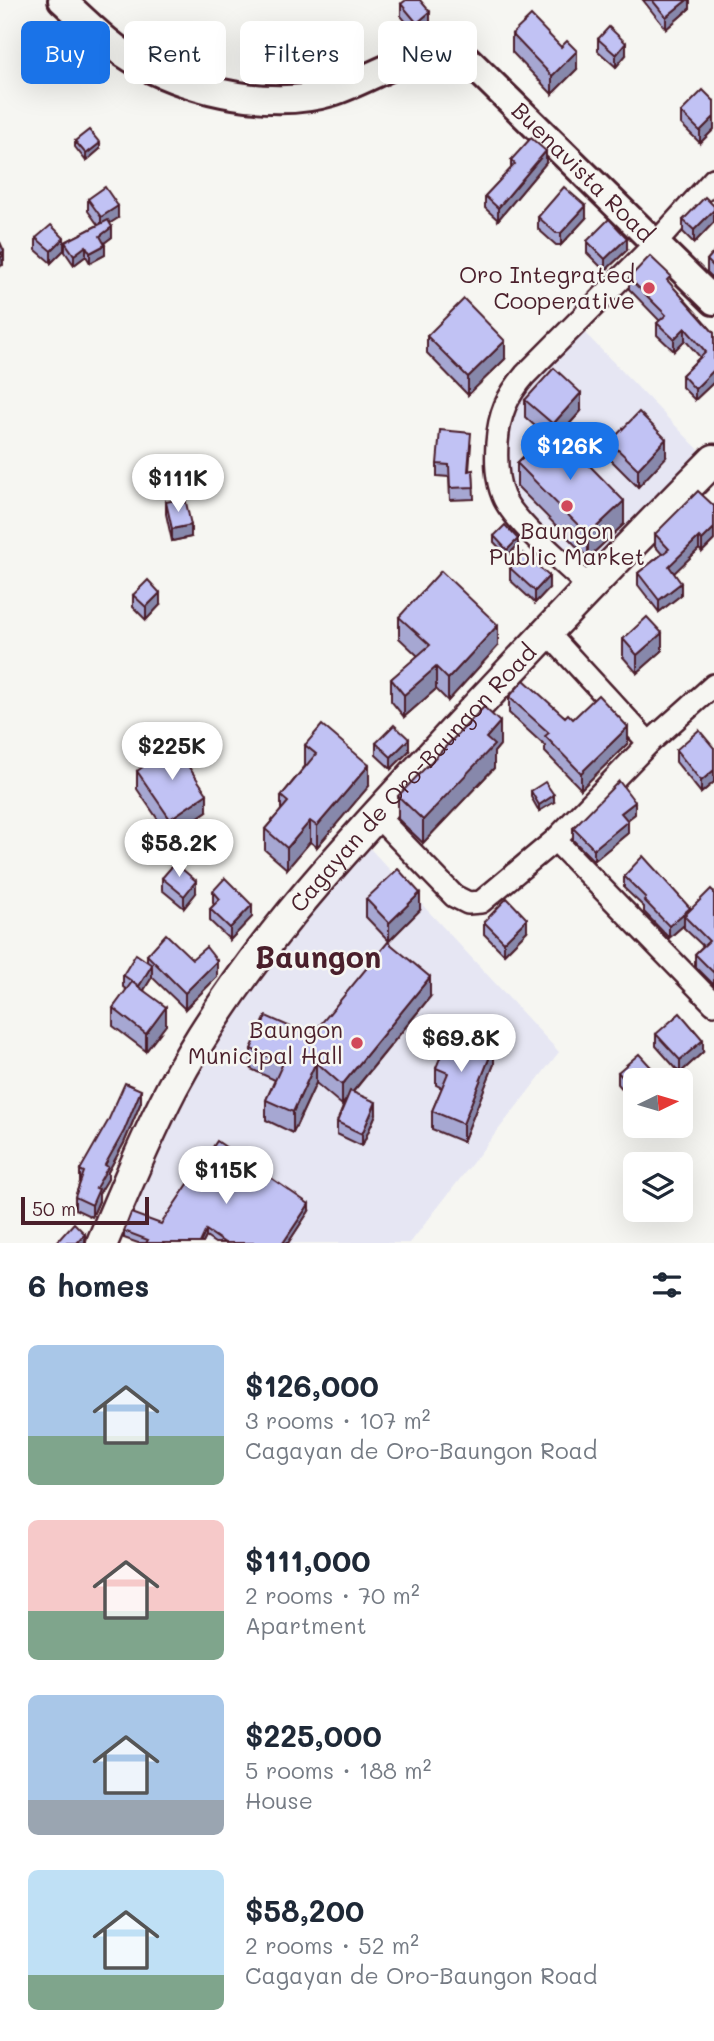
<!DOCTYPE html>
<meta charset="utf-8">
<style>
:root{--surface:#fff;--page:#f6f6f7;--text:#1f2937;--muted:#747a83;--accent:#1a73e8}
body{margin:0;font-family:Mali,sans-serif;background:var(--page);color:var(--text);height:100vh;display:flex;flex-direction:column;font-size:26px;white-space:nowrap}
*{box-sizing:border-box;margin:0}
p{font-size:23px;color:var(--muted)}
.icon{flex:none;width:38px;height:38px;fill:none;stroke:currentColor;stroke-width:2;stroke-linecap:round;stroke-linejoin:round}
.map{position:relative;height:1243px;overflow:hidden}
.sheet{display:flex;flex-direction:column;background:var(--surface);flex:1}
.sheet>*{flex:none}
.banner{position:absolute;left:21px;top:21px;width:672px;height:63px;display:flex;gap:14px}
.needle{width:46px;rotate:85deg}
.fabs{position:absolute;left:623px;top:1068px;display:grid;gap:14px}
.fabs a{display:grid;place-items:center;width:70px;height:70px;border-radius:10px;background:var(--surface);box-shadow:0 7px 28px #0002;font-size:35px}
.scale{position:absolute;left:21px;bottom:18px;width:128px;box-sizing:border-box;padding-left:7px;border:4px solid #4a1f2b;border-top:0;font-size:19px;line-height:24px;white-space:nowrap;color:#4a1f2b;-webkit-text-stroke:5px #f6f6f2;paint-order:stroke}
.price{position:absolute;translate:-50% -60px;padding:0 16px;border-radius:24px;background:#fff;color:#222;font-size:23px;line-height:46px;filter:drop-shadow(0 2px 4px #0008)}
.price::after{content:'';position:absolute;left:50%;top:42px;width:21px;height:16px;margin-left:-10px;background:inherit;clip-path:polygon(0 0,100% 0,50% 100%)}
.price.selected{background:var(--accent);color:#fff}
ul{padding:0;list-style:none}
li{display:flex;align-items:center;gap:21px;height:175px;padding:0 28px}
li span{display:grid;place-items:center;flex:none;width:196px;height:140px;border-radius:10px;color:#555}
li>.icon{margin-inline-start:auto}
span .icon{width:84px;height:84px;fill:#fffc;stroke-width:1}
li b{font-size:30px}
h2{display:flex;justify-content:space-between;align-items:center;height:84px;padding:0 28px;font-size:30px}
.pill{padding:0 24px;border-radius:10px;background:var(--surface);box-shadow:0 7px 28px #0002;font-size:24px;line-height:63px}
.pill.selected{background:var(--accent);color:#fff}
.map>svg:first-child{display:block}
.built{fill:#e6e6f3}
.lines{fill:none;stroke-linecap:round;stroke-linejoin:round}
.minor-casing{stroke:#4a1f2b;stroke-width:26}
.tertiary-casing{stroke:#4a1f2b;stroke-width:32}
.secondary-casing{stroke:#4a1f2b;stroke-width:35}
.minor{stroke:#f6f6f2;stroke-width:21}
.tertiary{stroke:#f6f6f2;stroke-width:26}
.secondary{stroke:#f6f6f2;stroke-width:30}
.wall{fill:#a6a7d2;stroke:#4a1f2b;stroke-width:2}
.shaded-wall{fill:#8788ab;stroke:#4a1f2b;stroke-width:2}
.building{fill:#c1c2f4;stroke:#4a1f2b;stroke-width:2}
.poi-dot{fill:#d1495b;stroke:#f6f6f2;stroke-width:2.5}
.labels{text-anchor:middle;stroke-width:5;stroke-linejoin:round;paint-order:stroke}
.street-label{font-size:23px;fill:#4a1f2b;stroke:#f6f6f2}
.poi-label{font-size:23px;fill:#4a1f2b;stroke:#f6f6f2;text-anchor:end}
.district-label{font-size:30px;font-weight:bold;fill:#4a1f2b;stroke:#f6f6f2}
</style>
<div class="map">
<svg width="714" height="1243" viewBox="0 0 714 1243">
<rect width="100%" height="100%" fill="#f6f6f2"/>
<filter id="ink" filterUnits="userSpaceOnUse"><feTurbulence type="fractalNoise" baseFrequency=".0143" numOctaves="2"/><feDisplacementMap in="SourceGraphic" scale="14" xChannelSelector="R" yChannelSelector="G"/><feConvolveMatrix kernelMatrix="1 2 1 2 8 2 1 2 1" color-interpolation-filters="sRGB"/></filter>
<g filter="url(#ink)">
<g class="built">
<polygon points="581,329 703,454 585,572 511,495 502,463 505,431 517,397"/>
<polygon points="363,841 559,1052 410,1243 187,1243 122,1209 197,1057"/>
</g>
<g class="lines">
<defs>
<g id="minor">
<path d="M589 587C568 566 513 522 503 496 496 479 496 461 497 443 499 414 507 396 525 375L656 243 714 179"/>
<polyline points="546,631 649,743"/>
<polyline points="376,815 454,896 468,903 481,902 555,840 649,743 714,685"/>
<polyline points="555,840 714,1004"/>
</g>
<g id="tertiary">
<path id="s1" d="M62 0C86 22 112 49 141 64 194 92 273 110 332 92 377 78 420 41 467 59L714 301"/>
</g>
<g id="secondary">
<path id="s2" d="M102 1243C124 1191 146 1138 172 1088 238 964 337 857 432 755 524 655 618 557 714 460"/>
</g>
</defs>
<use href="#minor" class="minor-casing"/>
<use href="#tertiary" class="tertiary-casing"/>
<use href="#secondary" class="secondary-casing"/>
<use href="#minor" class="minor"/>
<use href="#tertiary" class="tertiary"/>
<use href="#secondary" class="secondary"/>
</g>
<g class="wall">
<polygon points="643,0 690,0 690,8 666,29"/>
<polygon points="401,4 430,24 417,35 401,16"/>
<polygon points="512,34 577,69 552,94 512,52"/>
<polygon points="598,39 626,55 616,67 598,51"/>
<polygon points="302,43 334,71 318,79 302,55"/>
<polygon points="714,101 714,129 700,143 681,124 681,112"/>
<polygon points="75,141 100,149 86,161 75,147"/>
<polygon points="511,160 546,163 498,220 485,208 485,196 511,169"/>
<polygon points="88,199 118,218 110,223 112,237 104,243 105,255 90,263 86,256 74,265 65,252 65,242 98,225 88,211"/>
<polygon points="714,206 714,222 694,243 683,232 683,220"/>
<polygon points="538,217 586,218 561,245 556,245 538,229"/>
<polygon points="36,238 64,250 51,263 36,250"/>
<polygon points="587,241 627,250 605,271 587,253"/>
<polygon points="714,252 714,279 707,272 707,260"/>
<polygon points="629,278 671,285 714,333 714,382 695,400 682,387 682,375 700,357 685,340 674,351 657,335 657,323 660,321 629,289"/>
<polygon points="427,336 505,359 468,395 427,353"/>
<polygon points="525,400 581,411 560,435 624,524 588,558 517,486 517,463 545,435 525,417"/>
<polygon points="610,442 666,457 638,487 610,459"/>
<polygon points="471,445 469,471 473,470 474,499 450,500 449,477 437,476 437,464"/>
<polygon points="166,502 191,537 172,541 166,514"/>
<polygon points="714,506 714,540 702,552 699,549 674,573 681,595 659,612 638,585 638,573 662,554 655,546 655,534"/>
<polygon points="494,536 518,545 507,556 494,542"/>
<polygon points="510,568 549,588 535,603 510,580"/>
<polygon points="133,595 160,605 146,620 133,607"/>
<polygon points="399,617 498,646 448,701 436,689 404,717 391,701 391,679 418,656 399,638"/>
<polygon points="623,639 662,651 637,673 623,657"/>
<polygon points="509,697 573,719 628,743 581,789 545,752 545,746 509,713"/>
<polygon points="376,743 409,751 391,769 376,755"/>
<polygon points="305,745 369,786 317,847 310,842 287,869 265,850 265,829 281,811 281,796 305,766"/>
<polygon points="500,745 494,752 494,768 423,843 398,819 398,796"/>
<polygon points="714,748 714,782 701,793 676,762 676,750"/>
<polygon points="137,771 207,811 170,837 137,789"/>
<polygon points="531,791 554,802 539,811 531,797"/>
<polygon points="635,814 627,820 628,833 594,861 573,840 573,828"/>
<polygon points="624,876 690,911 714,892 714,985 695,966 695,954 703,946 684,928 684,925 669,938 644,912 644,907 624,888"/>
<polygon points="162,878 196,893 184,908 162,890"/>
<polygon points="213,891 252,917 230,940 210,921 210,909 214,905 213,903"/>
<polygon points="366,899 420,910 389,941 366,917"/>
<polygon points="484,922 527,931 504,954 484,934"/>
<polygon points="147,955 192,959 217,977 185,1009 152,977 144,990 166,1025 146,1051 113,1026 113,1008 127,990 123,987 123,975 147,961"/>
<polygon points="430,997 353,1092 376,1114 362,1146 337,1134 337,1122 345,1102 342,1105 316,1083 293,1133 266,1120 266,1100 275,1080 251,1069 251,1049 311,1036"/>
<polygon points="656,1034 703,1052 680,1073 656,1046"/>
<polygon points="494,1064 463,1142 432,1129 432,1111 442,1088 436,1085 436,1068"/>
<polygon points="618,1072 661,1080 635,1080 635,1104 618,1084"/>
<polygon points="141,1102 124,1143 108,1172 108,1179 99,1194 99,1201 92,1217 75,1209 75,1197 80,1182 80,1170"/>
<polygon points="309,1211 288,1243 215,1243 206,1237 203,1243 138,1243 124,1238 124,1231 161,1224"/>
</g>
<g class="shaded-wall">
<polygon points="687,0 690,0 690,8 666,29 666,17"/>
<polygon points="430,12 430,24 417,35 417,23"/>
<polygon points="626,43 626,55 616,67 616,55"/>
<polygon points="577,51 577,69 552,94 552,76"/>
<polygon points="334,59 334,71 318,79 318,67"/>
<polygon points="714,117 714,129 700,143 700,131"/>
<polygon points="100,143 100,149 86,161 86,154"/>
<polygon points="546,151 546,163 498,220 498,208"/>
<polygon points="118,206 118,218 101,229 101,217"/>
<polygon points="586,206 586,218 561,245 561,233"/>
<polygon points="714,210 714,222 694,243 694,230"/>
<polygon points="112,227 112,237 100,246 100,236"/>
<polygon points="64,238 64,250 51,263 51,251"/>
<polygon points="627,238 627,250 605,271 605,259"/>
<polygon points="105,245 105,255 90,263 90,253"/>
<polygon points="86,246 86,256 74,265 74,255"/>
<polygon points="4,251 4,260 3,260 3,265 0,266 1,253"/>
<polygon points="685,328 685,340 674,351 674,339"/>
<polygon points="505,341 505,359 468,395 468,377"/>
<polygon points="714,370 714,382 695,400 695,389"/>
<polygon points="581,393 581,411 553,442 553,424"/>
<polygon points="666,439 666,457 638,487 638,469"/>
<polygon points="624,501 624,524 588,558 588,535"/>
<polygon points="191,525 191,537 172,541 172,529"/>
<polygon points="714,528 714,540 702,552 702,540"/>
<polygon points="699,537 699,549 669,578 669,566"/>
<polygon points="518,539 518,545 507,556 507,550"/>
<polygon points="549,576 549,588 535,603 535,591"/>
<polygon points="681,583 681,595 659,612 659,600"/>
<polygon points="160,593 160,605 146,620 146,607"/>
<polygon points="498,625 498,646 448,701 448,679"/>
<polygon points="662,633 662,651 637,673 637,655"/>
<polygon points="436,667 436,689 404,717 404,695"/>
<polygon points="500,722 500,745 494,752 494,768 423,843 423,820 486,738"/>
<polygon points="628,727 628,743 581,789 581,773"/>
<polygon points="409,739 409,751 391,769 391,757"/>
<polygon points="369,765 369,786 317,847 317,826"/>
<polygon points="714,770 714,782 701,793 701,781"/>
<polygon points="207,794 207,811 170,837 170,819"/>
<polygon points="554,795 554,802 539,811 539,805"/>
<polygon points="635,802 635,814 621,825 621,813"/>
<polygon points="310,821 310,842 287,869 287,848"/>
<polygon points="628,821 628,833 594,861 594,849"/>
<polygon points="196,881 196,893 184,908 184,896"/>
<polygon points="420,893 420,910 389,941 389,923"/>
<polygon points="252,905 252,917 230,940 230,928"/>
<polygon points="690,908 690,920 684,916 684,925 669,938 669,926"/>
<polygon points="527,919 527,931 504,954 504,942"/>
<polygon points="217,961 217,977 185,1009 185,993"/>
<polygon points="152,965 152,977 139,998 139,986"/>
<polygon points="430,977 430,997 342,1105 342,1085"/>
<polygon points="166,1007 166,1025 146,1051 146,1034"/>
<polygon points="703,1040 703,1052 680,1073 680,1060"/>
<polygon points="494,1046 494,1064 463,1142 463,1124"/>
<polygon points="316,1062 316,1083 293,1133 293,1112"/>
<polygon points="141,1090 141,1102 124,1143 108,1172 108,1179 99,1194 99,1201 92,1217 92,1205 96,1188 105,1165"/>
<polygon points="376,1102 376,1114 362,1146 362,1134"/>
<polygon points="309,1204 309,1211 288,1243 283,1243"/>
<polygon points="206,1230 206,1237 203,1243 200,1243"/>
<polygon points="85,1234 85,1243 77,1243"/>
</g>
<g class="building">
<polygon points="406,0 420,0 430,12 417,23 401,4"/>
<polygon points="652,0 687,0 666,17"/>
<polygon points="531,16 561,47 567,41 577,51 552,76 512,34"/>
<polygon points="609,27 626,43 616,55 598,39"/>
<polygon points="317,33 334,59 318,67 302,43"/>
<polygon points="703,90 714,101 714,117 700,131 681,112"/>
<polygon points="89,130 100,143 86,154 75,141"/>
<polygon points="531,138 546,151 498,208 485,196 515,164 511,160"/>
<polygon points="105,187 118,206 101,217 88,199"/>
<polygon points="564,187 586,206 561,233 556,233 538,217"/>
<polygon points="705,197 714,206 714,210 694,230 683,220"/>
<polygon points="609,219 627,238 605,259 587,241"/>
<polygon points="108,220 112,227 100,236 105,245 90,253 86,246 74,255 65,242"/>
<polygon points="51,225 64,238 51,251 36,238"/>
<polygon points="0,242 4,251 1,253 3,256 0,258"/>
<polygon points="714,252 714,267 707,260"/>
<polygon points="650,256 671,276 667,280 714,333 714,370 695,389 682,375 706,352 685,328 674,339 657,323 666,315 629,278"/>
<polygon points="464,299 505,341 468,377 427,336"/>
<polygon points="554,368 581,393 553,424 525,400"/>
<polygon points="639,412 666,439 638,469 610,442"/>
<polygon points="553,428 624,501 588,535 517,463"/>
<polygon points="440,430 471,433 468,471 473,470 474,487 450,488 449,465 437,464"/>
<polygon points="698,491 714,506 714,528 702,540 699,537 669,566 681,583 659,600 638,573 669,549 655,534"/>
<polygon points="185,498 191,525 172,529 166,502"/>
<polygon points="505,525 518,539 507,550 494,536"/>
<polygon points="523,553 549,576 535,591 510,568"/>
<polygon points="441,571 498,625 448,679 436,667 404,695 391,679 430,645 399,617"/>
<polygon points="148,580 160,593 146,607 133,595"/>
<polygon points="647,617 662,633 637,655 623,639"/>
<polygon points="524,680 565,717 568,714 573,719 598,695 628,727 581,773 545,736 549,733 509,697"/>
<polygon points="484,707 500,722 486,738 494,745 423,820 398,796"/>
<polygon points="322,725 369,765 317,826 310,821 287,848 265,829 288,802 281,796 316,754 305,745"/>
<polygon points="394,725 409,739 391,757 376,743"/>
<polygon points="699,730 714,748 714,770 701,781 676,750"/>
<polygon points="174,745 207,794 170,819 137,771"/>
<polygon points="619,781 635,802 621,813 628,821 594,849 573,828"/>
<polygon points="545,782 554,795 539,805 531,791"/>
<polygon points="643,856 690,908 669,926 644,900 646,898 624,876"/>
<polygon points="175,863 196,881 184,896 162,878"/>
<polygon points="398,869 420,893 389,923 366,899"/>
<polygon points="225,878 252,905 230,928 210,909 220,899 213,891"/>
<polygon points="711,889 714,892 714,973 695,954 709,941 684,916"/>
<polygon points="507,898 527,919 504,942 484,922"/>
<polygon points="166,934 192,959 206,947 217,961 185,993 147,955"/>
<polygon points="388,942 430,977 342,1085 316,1062 293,1112 266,1100 283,1063 251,1049 266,1016 311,1036"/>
<polygon points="136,954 152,965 139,986 123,975"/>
<polygon points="132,982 166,1007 146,1034 113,1008"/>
<polygon points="680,1013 703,1040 680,1060 656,1034"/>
<polygon points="452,1028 494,1046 463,1124 432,1111 448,1073 436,1068"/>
<polygon points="639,1054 661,1078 659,1080 635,1080 635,1092 618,1072"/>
<polygon points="125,1083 141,1090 124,1131 105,1165 108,1167 96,1188 99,1189 92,1205 75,1197 84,1172 80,1170 108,1121"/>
<polygon points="350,1091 376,1102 362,1134 337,1122"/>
<polygon points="217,1141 309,1204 283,1243 225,1243 206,1230 200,1243 146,1243 148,1240 124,1231 131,1213 161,1224"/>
<polygon points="74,1223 85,1234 77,1243 56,1243"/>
</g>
</g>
<g class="poi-dot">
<circle cx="649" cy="288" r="7"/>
<circle cx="567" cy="506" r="7"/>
<circle cx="357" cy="1043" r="7"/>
</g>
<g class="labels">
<g class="street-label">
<text dy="8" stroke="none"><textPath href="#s1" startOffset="604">Buenavista Road</textPath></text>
<text dy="8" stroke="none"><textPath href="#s2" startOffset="564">Cagayan de Oro-Baungon Road</textPath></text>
</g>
<g class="poi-label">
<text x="635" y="283">Oro Integrated<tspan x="635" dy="26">Cooperative</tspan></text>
<text x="567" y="539" text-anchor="middle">Baungon<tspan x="567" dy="26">Public Market</tspan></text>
<text x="343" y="1038">Baungon<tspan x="343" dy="26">Municipal Hall</tspan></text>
</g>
<g class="district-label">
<text x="318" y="968">Baungon</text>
</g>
</g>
</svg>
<div class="fabs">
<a><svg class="needle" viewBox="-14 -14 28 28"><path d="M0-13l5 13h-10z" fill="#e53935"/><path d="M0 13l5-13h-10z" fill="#747a83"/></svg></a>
<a><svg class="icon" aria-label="layers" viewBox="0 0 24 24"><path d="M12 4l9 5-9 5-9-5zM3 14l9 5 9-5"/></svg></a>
</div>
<div class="scale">50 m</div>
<b class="price selected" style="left:570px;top:482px">$126K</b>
<b class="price" style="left:178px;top:514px">$111K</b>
<b class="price" style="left:172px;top:782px">$225K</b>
<b class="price" style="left:179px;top:879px">$58.2K</b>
<b class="price" style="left:461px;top:1074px">$69.8K</b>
<b class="price" style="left:226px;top:1206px">$115K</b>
<div class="banner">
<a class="pill selected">Buy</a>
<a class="pill">Rent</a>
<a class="pill">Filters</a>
<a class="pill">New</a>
</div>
</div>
<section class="sheet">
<h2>6 homes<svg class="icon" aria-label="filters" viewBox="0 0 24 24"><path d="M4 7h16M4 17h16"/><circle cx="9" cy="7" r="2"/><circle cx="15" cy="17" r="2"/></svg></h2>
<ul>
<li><span style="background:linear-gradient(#a9c7e8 65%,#7fa58c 0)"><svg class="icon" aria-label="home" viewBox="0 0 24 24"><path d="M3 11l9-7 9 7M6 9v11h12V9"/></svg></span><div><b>$126,000</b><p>3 rooms · 107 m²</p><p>Cagayan de Oro-Baungon Road</p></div></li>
<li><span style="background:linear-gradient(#f6c9c9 65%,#7fa58c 0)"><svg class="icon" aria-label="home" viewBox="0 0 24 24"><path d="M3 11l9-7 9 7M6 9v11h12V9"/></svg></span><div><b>$111,000</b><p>2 rooms · 70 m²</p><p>Apartment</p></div></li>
<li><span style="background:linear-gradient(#a9c7e8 75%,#9aa5b1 0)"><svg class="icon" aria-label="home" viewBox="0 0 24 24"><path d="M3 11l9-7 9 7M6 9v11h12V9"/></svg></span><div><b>$225,000</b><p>5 rooms · 188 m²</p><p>House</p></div></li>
<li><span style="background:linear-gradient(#bfe0f5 75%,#7fa58c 0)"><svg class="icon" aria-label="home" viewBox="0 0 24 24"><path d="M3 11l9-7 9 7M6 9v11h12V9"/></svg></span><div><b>$58,200</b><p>2 rooms · 52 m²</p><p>Cagayan de Oro-Baungon Road</p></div></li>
</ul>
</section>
